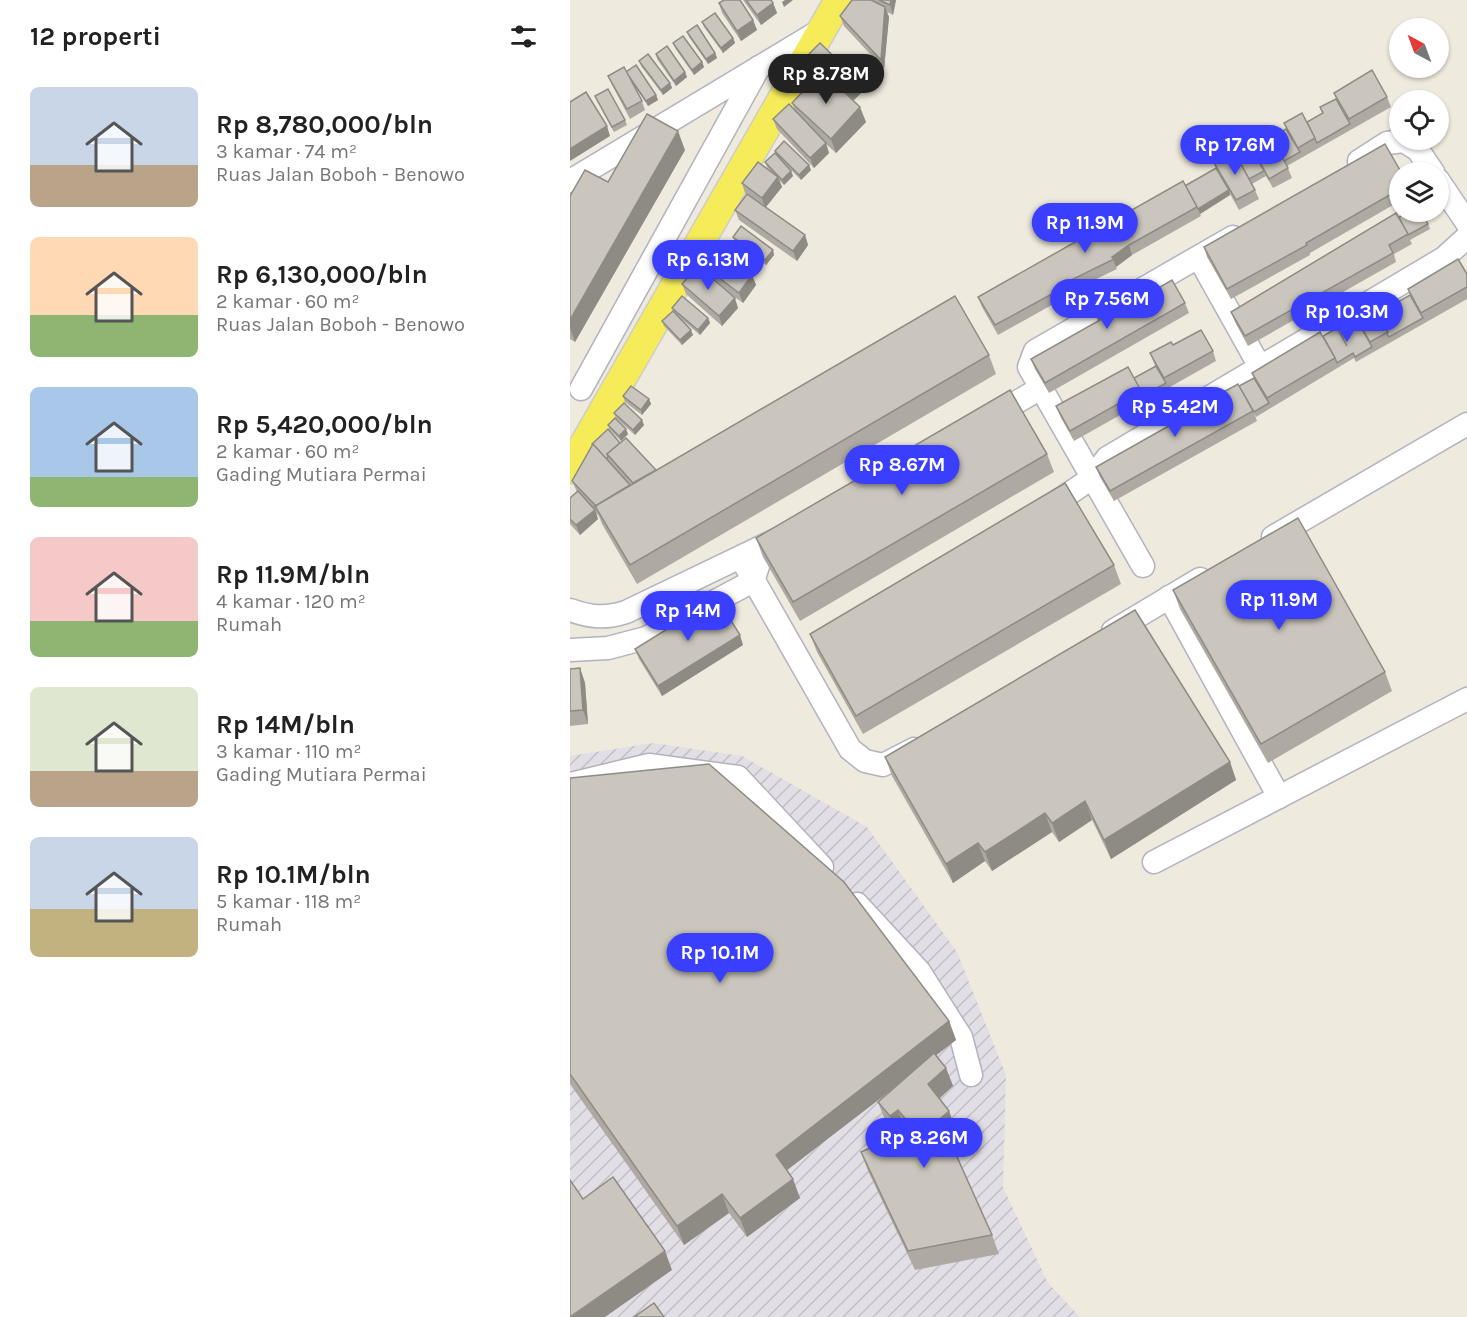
<!DOCTYPE html>
<html lang="id">
<meta charset="utf-8">
<style>
:root{--surface:#fff;--page:#f2f2f2;--text:#222;--muted:#767676;--accent:#3a3eff}
body{margin:0;font-family:Karla,sans-serif;background:var(--page);color:var(--text);height:100vh;display:flex;flex-direction:column;font-size:22px;white-space:nowrap}
*{box-sizing:border-box;margin:0}
p{font-size:20px;color:var(--muted)}
.icon{flex:none;width:33px;height:33px;fill:none;stroke:currentColor;stroke-width:2;stroke-linecap:round;stroke-linejoin:round}
.map{position:relative;flex:1;overflow:hidden}
.details{display:flex;flex-direction:column;background:var(--surface);width:570px}
.details>*{flex:none}
.needle{width:39px;rotate:319deg}
.controls{position:absolute;left:819px;top:18px;display:grid;gap:12px}
.controls a{display:grid;place-items:center;width:60px;height:60px;border-radius:50%;background:var(--surface);box-shadow:0 2px 4px #0004;font-size:30px}
.price{position:absolute;translate:-50% -51px;padding:0 14px;border-radius:21px;background:var(--accent);color:#fff;font-size:20px;line-height:39px;filter:drop-shadow(0 2px 3px #0008)}
.price::after{content:'';position:absolute;left:50%;top:36px;width:18px;height:14px;margin-left:-9px;background:inherit;clip-path:polygon(0 0,100% 0,50% 100%)}
.price.active{background:#222;color:#fff}
ul{padding:0;list-style:none}
li{display:flex;align-items:center;gap:18px;height:150px;padding:0 30px}
li span{display:grid;place-items:center;flex:none;width:168px;height:120px;border-radius:9px;color:#555}
li>.icon{margin-inline-start:auto}
span .icon{width:72px;height:72px;fill:#fffc;stroke-width:1}
li b{font-size:26px}
h2{display:flex;justify-content:space-between;align-items:center;height:72px;padding:0 30px;font-size:26px}
main{display:flex;flex:1;min-height:0}
.map>svg:first-child{display:block}
.industrial{fill:url(#industrial-furrows)}
.lines{fill:none;stroke-linecap:round;stroke-linejoin:round}
.minor-casing{stroke:#b2b2c0;stroke-width:25}
.major-casing{stroke:#ccc;stroke-width:31}
.minor{stroke:#fff;stroke-width:22}
.major{stroke:#f6ec5a;stroke-width:28}
.wall{fill:#aeaaa3}
.shaded-wall{fill:#8d8b84}
.building{fill:#cac6bd;stroke:#8d8b84;stroke-width:1.5}
</style>
<main>
<section class="details">
<h2>12 properti<svg class="icon" aria-label="filters" viewBox="0 0 24 24"><path d="M4 7h16M4 17h16"/><circle cx="9" cy="7" r="2"/><circle cx="15" cy="17" r="2"/></svg></h2>
<ul>
<li><span style="background:linear-gradient(#c9d6e8 65%,#b9a48a 0)"><svg class="icon" aria-label="home" viewBox="0 0 24 24"><path d="M3 11l9-7 9 7M6 9v11h12V9"/></svg></span><div><b>Rp 8,780,000/bln</b><p>3 kamar · 74 m²</p><p>Ruas Jalan Boboh - Benowo</p></div></li>
<li><span style="background:linear-gradient(#ffd9b3 65%,#8fb573 0)"><svg class="icon" aria-label="home" viewBox="0 0 24 24"><path d="M3 11l9-7 9 7M6 9v11h12V9"/></svg></span><div><b>Rp 6,130,000/bln</b><p>2 kamar · 60 m²</p><p>Ruas Jalan Boboh - Benowo</p></div></li>
<li><span style="background:linear-gradient(#a9c7e8 75%,#8fb573 0)"><svg class="icon" aria-label="home" viewBox="0 0 24 24"><path d="M3 11l9-7 9 7M6 9v11h12V9"/></svg></span><div><b>Rp 5,420,000/bln</b><p>2 kamar · 60 m²</p><p>Gading Mutiara Permai</p></div></li>
<li><span style="background:linear-gradient(#f6c9c9 70%,#8fb573 0)"><svg class="icon" aria-label="home" viewBox="0 0 24 24"><path d="M3 11l9-7 9 7M6 9v11h12V9"/></svg></span><div><b>Rp 11.9M/bln</b><p>4 kamar · 120 m²</p><p>Rumah</p></div></li>
<li><span style="background:linear-gradient(#dfe7d0 70%,#b9a48a 0)"><svg class="icon" aria-label="home" viewBox="0 0 24 24"><path d="M3 11l9-7 9 7M6 9v11h12V9"/></svg></span><div><b>Rp 14M/bln</b><p>3 kamar · 110 m²</p><p>Gading Mutiara Permai</p></div></li>
<li><span style="background:linear-gradient(#c9d6e8 60%,#c2b280 0)"><svg class="icon" aria-label="home" viewBox="0 0 24 24"><path d="M3 11l9-7 9 7M6 9v11h12V9"/></svg></span><div><b>Rp 10.1M/bln</b><p>5 kamar · 118 m²</p><p>Rumah</p></div></li>
</ul>
</section>
<div class="map">
<svg width="897" height="1317" viewBox="0 0 897 1317">
<defs>
<pattern id="industrial-furrows" width="10" height="10" patternUnits="userSpaceOnUse" patternTransform="scale(1.5)"><rect width="10" height="10" fill="#e2dee6"/><path d="M-1 1l2-2M0 10L10 0M9 11l2-2" fill="none" stroke="#c2bfc5"/></pattern>
</defs>
<rect width="100%" height="100%" fill="#eeeade"/>
<polygon class="industrial" points="83,743 172,756 297,827 387,952 436,1075 433,1187 478,1283 510,1317 0,1317 0,756"/>
<g class="lines">
<defs>
<g id="minor">
<polyline points="789,161 817,143 834,141 848,150 863,172"/>
<polyline points="868,180 897,223"/>
<polyline points="0,181 251,30"/>
<polyline points="629,258 690,367"/>
<polyline points="11,389 189,67"/>
<polyline points="421,417 471,388"/>
<polyline points="475,510 522,478 537,458 874,258 897,237"/>
<polyline points="703,537 897,424"/>
<polyline points="171,558 280,749 295,761 313,765 344,749"/>
<polyline points="573,566 459,367 465,351 663,237"/>
<polyline points="599,597 709,797"/>
<path d="M0 610C21 617 34 619 56 612L216 535"/>
<polyline points="543,631 630,579"/>
<polyline points="0,650 38,648 76,638 183,581 188,566"/>
<polyline points="0,784 79,765 168,777 252,867"/>
<polyline points="584,862 897,699"/>
<polyline points="287,904 349,971 391,1037 401,1075"/>
</g>
<polyline id="major" points="0,469 269,0"/>
</defs>
<use href="#minor" class="minor-casing"/>
<use href="#major" class="major-casing"/>
<use href="#minor" class="minor"/>
<use href="#major" class="major"/>
</g>
<g class="wall">
<polygon points="173,0 201,0 203,3 207,13 191,25"/>
<polygon points="282,0 326,0 323,15 317,12 319,17 314,69 274,26 270,16"/>
<polygon points="149,3 183,20 187,30 171,41 152,13"/>
<polygon points="132,22 163,38 165,43 153,53 134,27"/>
<polygon points="117,32 145,53 147,58 138,64 119,37"/>
<polygon points="103,43 132,62 134,67 124,75 105,48"/>
<polygon points="86,54 117,77 106,86 87,59"/>
<polygon points="238,55 289,81 293,91 283,101 296,122 266,153 256,144 259,153 244,168 207,129 203,119 225,110 222,103 251,73 242,65"/>
<polygon points="69,61 100,83 102,88 93,95 71,66"/>
<polygon points="56,72 86,95 88,100 78,106 63,84 72,101 75,110 60,119 42,85 38,76"/>
<polygon points="764,93 817,97 821,107 717,166 722,178 703,188 696,176 682,184 689,199 669,210 660,194 660,195 630,214 631,216 562,255 546,267 547,269 495,294 496,297 428,335 412,307 408,297 646,168 644,163 667,157 681,148 680,143 701,137 717,130 714,123 737,122 752,113 750,107 766,99"/>
<polygon points="25,96 55,120 57,125 44,132 27,101"/>
<polygon points="115,150 5,342 0,339 0,196 38,182"/>
<polygon points="205,151 241,170 231,180 210,159 221,171 223,176 214,185 209,180 212,187 196,207 235,235 238,245 227,261 169,220 165,210 177,194 175,193 172,183 201,172 197,167 195,162 206,155"/>
<polygon points="830,172 830,201 740,253 740,255 661,299 637,257 634,247"/>
<polygon points="829,217 858,224 860,229 840,240 842,244 824,254 826,262 678,346 665,322 661,312"/>
<polygon points="163,237 203,250 204,255 196,265 165,242"/>
<polygon points="131,264 182,275 186,285 173,303 155,290 168,308 152,326 116,294 112,284 133,270"/>
<polygon points="897,274 897,299 786,362 784,358 686,417 684,413 687,421 544,501 530,477 526,467 670,386 684,378 682,373 753,336 774,342 789,324 787,319 807,314 840,295 838,289"/>
<polygon points="615,303 619,313 479,393 465,369 461,359 528,321 524,311"/>
<polygon points="102,308 138,318 140,323 130,335 109,317 123,335 112,345 94,326 92,321 103,312"/>
<polygon points="603,345 643,351 646,361 504,441 490,416 486,406 564,378 585,366 580,353"/>
<polygon points="419,355 426,374 67,584 32,524 29,516 26,513 28,519 10,535 0,524 0,498 7,492 2,481 23,446 22,444 50,443 86,470"/>
<polygon points="53,396 79,399 81,404 72,415 55,402"/>
<polygon points="44,413 74,425 65,435 46,418"/>
<polygon points="38,425 58,434 51,441 40,430"/>
<polygon points="477,454 484,472 230,621 193,557 186,538"/>
<polygon points="544,565 551,584 293,734 247,652 240,634"/>
<polygon points="603,590 815,672 822,691 698,763 610,609"/>
<polygon points="173,645 92,696 69,659 65,649"/>
<polygon points="10,668 15,683 18,724 0,726 0,669"/>
<polygon points="315,757 660,762 666,780 541,859 522,820 489,842 482,832 422,871 415,861 383,883 322,776"/>
<polygon points="0,778 379,1021 386,1040 366,1055 376,1068 383,1086 369,1099 379,1111 386,1130 378,1136 422,1235 429,1254 345,1270 298,1171 291,1152 338,1132 335,1128 327,1135 315,1120 308,1102 324,1088 217,1170 230,1198 177,1237 159,1213 114,1245 0,1084"/>
</g>
<g class="shaded-wall">
<polygon points="215,0 223,0 214,7 212,2"/>
<polygon points="321,0 326,0 323,15 320,5"/>
<polygon points="203,3 207,13 191,25 187,15"/>
<polygon points="315,7 319,17 314,69 311,60"/>
<polygon points="183,20 187,30 171,41 167,31"/>
<polygon points="163,38 165,43 153,53 151,48"/>
<polygon points="145,53 147,58 138,64 136,59"/>
<polygon points="132,62 134,67 124,75 122,70"/>
<polygon points="115,72 117,77 106,86 104,81"/>
<polygon points="289,81 293,91 281,103 277,93"/>
<polygon points="100,83 102,88 93,95 91,90"/>
<polygon points="86,95 88,100 78,106 76,101"/>
<polygon points="290,107 296,122 266,153 261,139"/>
<polygon points="37,126 40,136 0,161 0,149"/>
<polygon points="108,131 115,150 5,342 0,328 0,320"/>
<polygon points="256,143 259,153 244,168 240,158"/>
<polygon points="239,165 241,170 231,180 229,175"/>
<polygon points="221,171 223,176 214,185 212,180"/>
<polygon points="208,177 212,187 195,208 192,198"/>
<polygon points="659,190 660,195 630,214 628,209"/>
<polygon points="235,235 238,245 227,261 223,251"/>
<polygon points="559,245 562,255 546,267 542,257"/>
<polygon points="203,250 204,255 196,265 195,260"/>
<polygon points="182,275 186,285 173,303 169,293"/>
<polygon points="165,298 168,308 152,326 149,316"/>
<polygon points="138,318 140,323 130,335 128,330"/>
<polygon points="121,330 123,335 112,345 110,340"/>
<polygon points="79,399 81,404 72,415 71,410"/>
<polygon points="72,420 74,425 65,435 63,430"/>
<polygon points="56,429 58,434 51,441 49,436"/>
<polygon points="25,510 28,519 10,535 6,525"/>
<polygon points="170,635 173,645 92,696 88,686"/>
<polygon points="10,668 15,683 18,724 13,710"/>
<polygon points="660,762 666,780 541,859 534,840"/>
<polygon points="515,801 522,820 489,842 482,823"/>
<polygon points="475,813 482,832 422,871 415,852"/>
<polygon points="408,843 415,861 383,883 376,864"/>
<polygon points="379,1021 386,1040 212,1174 206,1155"/>
<polygon points="376,1068 383,1086 364,1103 358,1084"/>
<polygon points="328,1110 335,1128 327,1135 320,1116"/>
<polygon points="379,1111 386,1130 376,1137 370,1119"/>
<polygon points="223,1179 230,1198 177,1237 170,1218"/>
<polygon points="152,1194 159,1213 114,1245 107,1226"/>
<polygon points="95,1251 102,1270 35,1317 1,1317"/>
</g>
<g class="building">
<polygon points="154,0 170,0 183,20 167,31 149,3"/>
<polygon points="176,0 201,0 203,3 187,15"/>
<polygon points="282,0 301,0 315,7 311,60 270,16"/>
<polygon points="309,0 321,0 320,5"/>
<polygon points="145,13 163,38 151,48 132,22"/>
<polygon points="127,25 145,53 136,59 117,32"/>
<polygon points="113,36 132,62 122,70 103,43"/>
<polygon points="250,43 289,81 277,93 238,55"/>
<polygon points="97,46 115,72 104,81 86,54"/>
<polygon points="78,54 100,83 91,90 69,61"/>
<polygon points="66,65 86,95 76,101 56,72"/>
<polygon points="54,67 72,101 57,109 38,76"/>
<polygon points="802,70 817,97 779,119 764,93"/>
<polygon points="252,71 290,107 261,139 222,103"/>
<polygon points="38,89 55,120 42,127 25,96"/>
<polygon points="16,92 37,126 0,149 0,102"/>
<polygon points="766,99 780,124 747,143 737,122 753,113 750,107"/>
<polygon points="219,104 256,143 240,158 203,119"/>
<polygon points="732,113 745,138 728,148 714,123"/>
<polygon points="77,114 108,131 0,320 0,196 15,170 38,182"/>
<polygon points="716,129 730,152 714,161 701,137"/>
<polygon points="699,133 718,168 699,179 680,143"/>
<polygon points="214,141 239,165 229,175 205,151"/>
<polygon points="815,144 831,172 830,172 830,189 736,243 737,245 657,289 634,247"/>
<polygon points="681,148 694,171 679,179 667,157"/>
<polygon points="664,152 685,190 666,200 644,163"/>
<polygon points="205,153 221,171 212,180 195,162"/>
<polygon points="188,162 208,177 192,198 172,183"/>
<polygon points="646,168 659,190 628,209 615,186"/>
<polygon points="613,181 627,207 559,245 542,257 544,259 491,285 493,288 425,325 408,297"/>
<polygon points="177,194 235,235 223,251 165,210"/>
<polygon points="839,212 851,212 858,224 838,235 829,217"/>
<polygon points="826,213 838,234 819,245 823,253 675,336 661,312"/>
<polygon points="171,226 203,250 195,260 163,237"/>
<polygon points="144,247 182,275 169,293 131,264"/>
<polygon points="888,259 897,274 897,287 851,313 838,289"/>
<polygon points="128,266 165,298 149,316 112,284"/>
<polygon points="602,280 615,303 475,383 461,359 530,320 524,311 548,298 554,308"/>
<polygon points="840,295 853,318 819,337 807,314"/>
<polygon points="112,296 138,318 128,330 102,308"/>
<polygon points="385,296 419,355 60,565 25,506"/>
<polygon points="804,309 818,332 800,342 787,319"/>
<polygon points="103,311 121,330 110,340 92,321"/>
<polygon points="789,324 802,347 785,357 783,353 767,363 765,358 753,336 767,328 777,346 771,334"/>
<polygon points="631,330 643,351 594,378 580,353 601,342 603,345"/>
<polygon points="750,332 765,358 697,398 682,373"/>
<polygon points="586,366 596,383 573,396 564,378"/>
<polygon points="558,367 571,391 500,431 486,406"/>
<polygon points="684,378 699,403 684,412 669,386"/>
<polygon points="668,384 683,411 540,491 526,467 650,397 648,395"/>
<polygon points="61,386 79,399 71,410 53,396"/>
<polygon points="440,390 477,454 223,602 186,538"/>
<polygon points="54,403 72,420 63,430 44,413"/>
<polygon points="45,418 56,429 49,436 38,425"/>
<polygon points="38,429 50,443 37,454 38,457 36,459 22,444"/>
<polygon points="56,438 86,470 63,483 37,454"/>
<polygon points="23,444 60,485 25,506 26,506 2,481"/>
<polygon points="495,483 544,565 286,716 240,634"/>
<polygon points="8,491 25,510 6,525 0,519 0,498"/>
<polygon points="728,518 815,672 691,744 603,590"/>
<polygon points="147,598 170,635 88,686 65,649"/>
<polygon points="565,610 660,762 534,840 515,801 482,823 475,813 415,852 408,843 376,864 315,757"/>
<polygon points="10,668 13,710 0,711 0,669"/>
<polygon points="139,764 274,882 379,1021 206,1155 223,1179 170,1218 152,1194 107,1226 0,1074 0,778"/>
<polygon points="364,1053 376,1068 358,1084 379,1111 370,1119 422,1235 338,1251 291,1152 344,1129 328,1110 320,1116 308,1102"/>
<polygon points="43,1177 95,1251 0,1317 0,1180 13,1199"/>
<polygon points="84,1303 94,1317 64,1317"/>
</g>
</svg>
<div class="controls">
<a><svg class="needle" viewBox="-14 -14 28 28"><path d="M0-13l5 13h-10z" fill="#e53935"/><path d="M0 13l5-13h-10z" fill="#767676"/></svg></a>
<a><svg class="icon" aria-label="locate" viewBox="0 0 24 24"><circle cx="12" cy="12" r="6"/><path d="M12 2v4M12 18v4M2 12h4M18 12h4"/></svg></a>
<a><svg class="icon" aria-label="layers" viewBox="0 0 24 24"><path d="M12 4l9 5-9 5-9-5zM3 14l9 5 9-5"/></svg></a>
</div>
<b class="price active" style="left:256px;top:105px">Rp 8.78M</b>
<b class="price" style="left:665px;top:176px">Rp 17.6M</b>
<b class="price" style="left:515px;top:254px">Rp 11.9M</b>
<b class="price" style="left:138px;top:291px">Rp 6.13M</b>
<b class="price" style="left:537px;top:330px">Rp 7.56M</b>
<b class="price" style="left:777px;top:343px">Rp 10.3M</b>
<b class="price" style="left:605px;top:438px">Rp 5.42M</b>
<b class="price" style="left:332px;top:496px">Rp 8.67M</b>
<b class="price" style="left:709px;top:631px">Rp 11.9M</b>
<b class="price" style="left:118px;top:642px">Rp 14M</b>
<b class="price" style="left:150px;top:984px">Rp 10.1M</b>
<b class="price" style="left:354px;top:1169px">Rp 8.26M</b>
</div>
</main>
